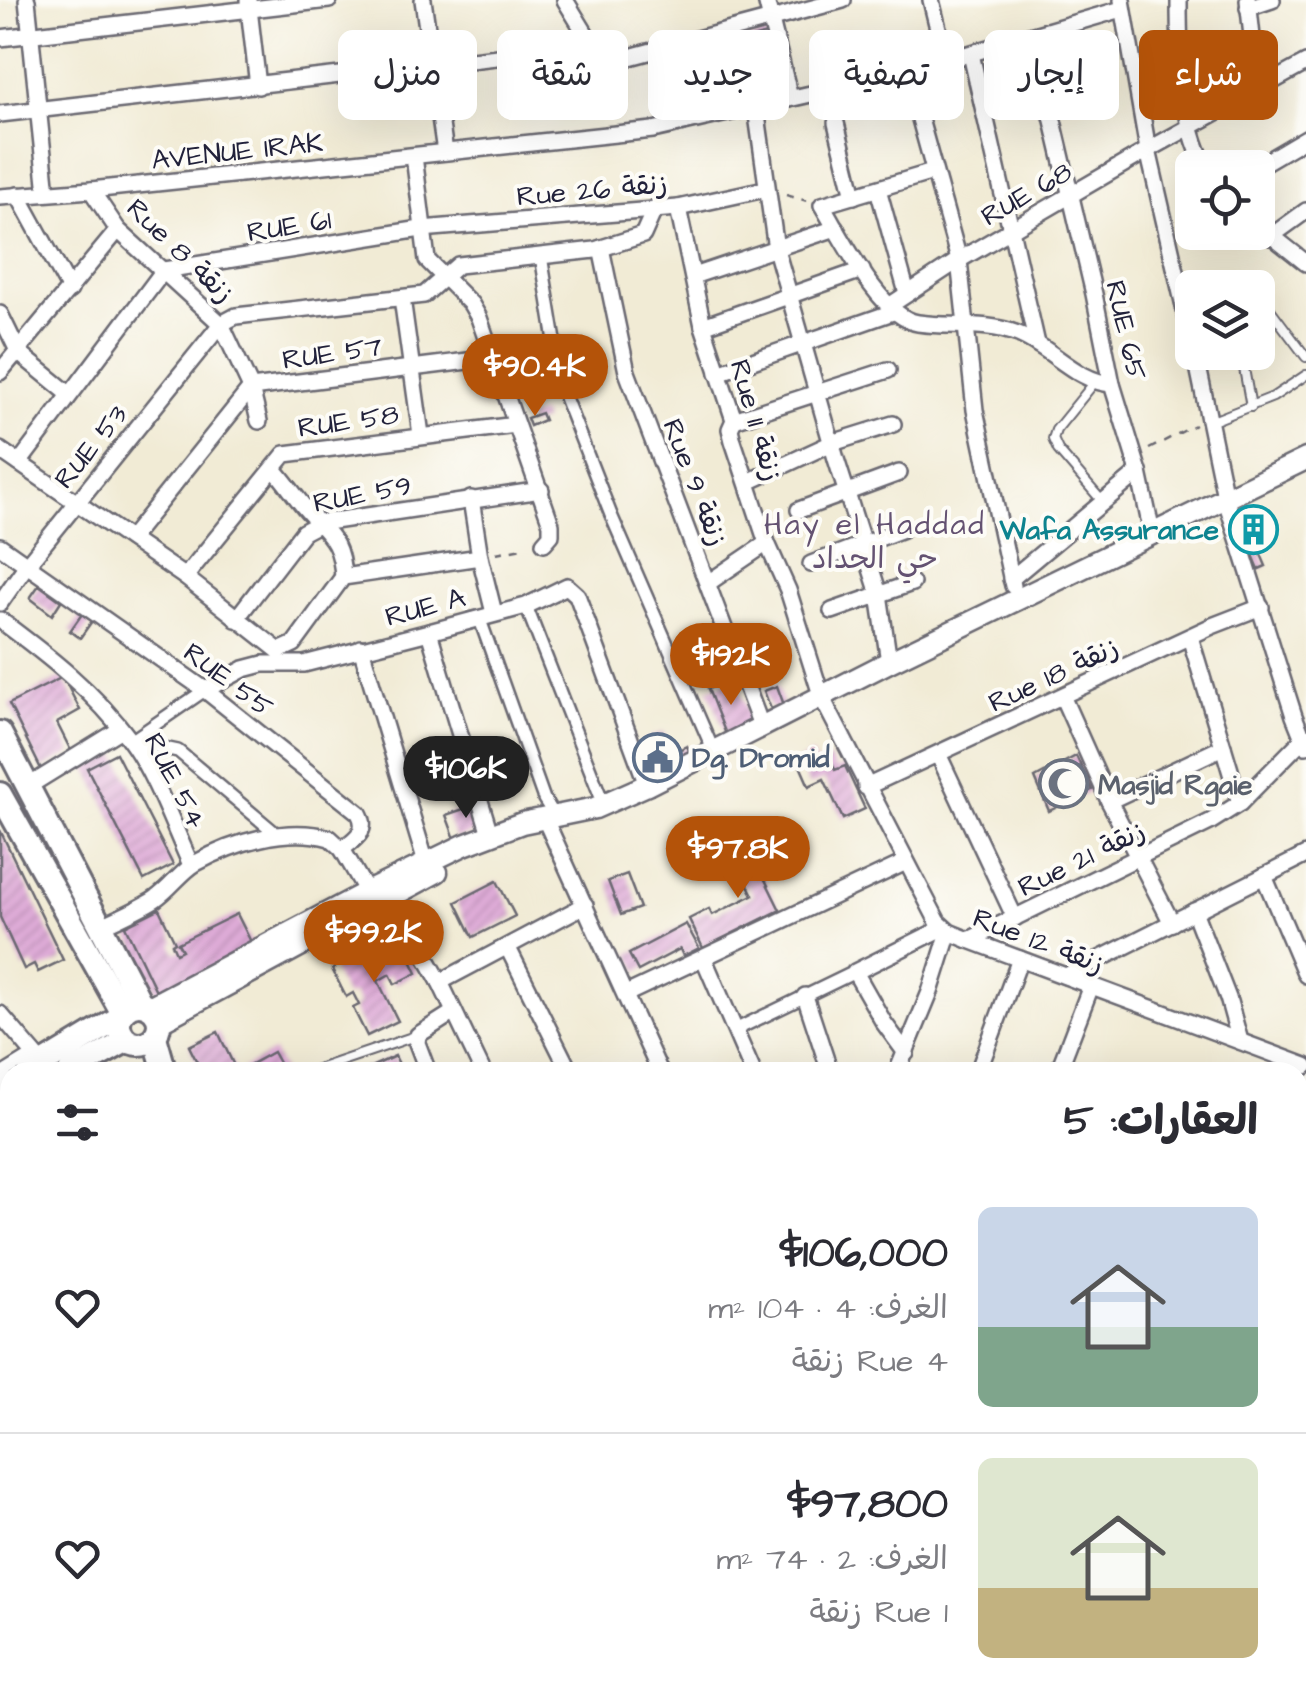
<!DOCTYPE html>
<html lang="ar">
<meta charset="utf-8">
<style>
:root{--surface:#fff;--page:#f2f2f3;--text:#2b2b33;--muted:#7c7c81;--line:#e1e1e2;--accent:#b45309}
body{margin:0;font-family:"Architects Daughter","Playpen Sans Arabic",sans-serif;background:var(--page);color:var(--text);direction:rtl;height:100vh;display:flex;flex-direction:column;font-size:38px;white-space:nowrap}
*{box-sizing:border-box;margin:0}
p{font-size:32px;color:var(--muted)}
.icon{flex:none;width:55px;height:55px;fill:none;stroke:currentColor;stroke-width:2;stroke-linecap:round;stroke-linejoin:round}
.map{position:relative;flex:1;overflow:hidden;direction:ltr}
.details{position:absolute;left:0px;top:1062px;width:1308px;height:642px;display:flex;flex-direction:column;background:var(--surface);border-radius:30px 30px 0 0;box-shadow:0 10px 40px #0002;direction:rtl}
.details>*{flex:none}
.guide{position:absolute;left:30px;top:30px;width:1248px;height:90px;direction:rtl;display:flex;gap:20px}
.controls{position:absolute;left:1175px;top:150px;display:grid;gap:20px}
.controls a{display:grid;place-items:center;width:100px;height:100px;border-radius:15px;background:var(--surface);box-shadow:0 10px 40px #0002;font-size:50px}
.price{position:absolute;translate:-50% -85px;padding:0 22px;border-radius:35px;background:var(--accent);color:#fff;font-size:32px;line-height:65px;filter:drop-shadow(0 2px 5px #0008)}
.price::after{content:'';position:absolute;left:50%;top:60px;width:30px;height:22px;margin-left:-15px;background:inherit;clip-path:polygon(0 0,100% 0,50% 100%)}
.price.selected{background:#222;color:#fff}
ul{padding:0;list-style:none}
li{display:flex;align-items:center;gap:30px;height:250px;padding:0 50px}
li+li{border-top:2px solid var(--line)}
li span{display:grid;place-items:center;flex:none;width:280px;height:200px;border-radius:15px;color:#555}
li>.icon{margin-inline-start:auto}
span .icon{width:120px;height:120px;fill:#fffc;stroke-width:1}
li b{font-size:42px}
h2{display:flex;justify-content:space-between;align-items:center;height:120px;padding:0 50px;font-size:42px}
.tag{padding:0 35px;border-radius:15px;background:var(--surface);box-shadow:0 10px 40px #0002;font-size:35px;line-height:90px}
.tag.selected{background:var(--accent);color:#fff}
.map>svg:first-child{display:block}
.green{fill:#b0d780;stroke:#697c5e;stroke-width:2.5}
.building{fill:url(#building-hatch)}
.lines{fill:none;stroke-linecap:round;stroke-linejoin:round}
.service-casing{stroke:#6a6871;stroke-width:12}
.pedestrian-casing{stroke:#6a6871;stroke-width:16}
.minor-casing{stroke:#6a6871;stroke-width:20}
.tertiary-casing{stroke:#6a6871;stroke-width:25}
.secondary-casing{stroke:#6a6871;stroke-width:28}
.path{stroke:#6a6871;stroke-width:2.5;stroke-dasharray:8 8;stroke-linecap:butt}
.service{stroke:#fff;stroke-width:8}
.pedestrian{stroke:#fff;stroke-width:11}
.minor{stroke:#fff;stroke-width:15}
.tertiary{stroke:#fff;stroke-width:20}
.secondary{stroke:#fff;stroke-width:22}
.labels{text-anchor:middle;stroke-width:8;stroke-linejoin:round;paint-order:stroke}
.street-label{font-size:28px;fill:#22223b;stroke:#fdfcf7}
.culture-label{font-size:28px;font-weight:bold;fill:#0d838f;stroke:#fdfcf7;text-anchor:end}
.service-label{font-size:28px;font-weight:bold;fill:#4e5e75;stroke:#fdfcf7;text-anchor:start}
.worship-label{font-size:28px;font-weight:bold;fill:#5b616d;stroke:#fdfcf7;text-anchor:start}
.neighbourhood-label{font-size:30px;letter-spacing:2.5px;fill:#645272;stroke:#fdfcf7}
</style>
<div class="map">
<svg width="1306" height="1703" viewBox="0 0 1306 1703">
<defs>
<pattern id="building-hatch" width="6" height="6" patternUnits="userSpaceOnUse" patternTransform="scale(2.5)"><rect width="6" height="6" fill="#deabd7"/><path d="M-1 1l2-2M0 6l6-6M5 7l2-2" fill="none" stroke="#be93b9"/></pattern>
</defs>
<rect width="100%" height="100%" fill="#fdfcf7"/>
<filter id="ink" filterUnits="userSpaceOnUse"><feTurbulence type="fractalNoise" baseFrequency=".01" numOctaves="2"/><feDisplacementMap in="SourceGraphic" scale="20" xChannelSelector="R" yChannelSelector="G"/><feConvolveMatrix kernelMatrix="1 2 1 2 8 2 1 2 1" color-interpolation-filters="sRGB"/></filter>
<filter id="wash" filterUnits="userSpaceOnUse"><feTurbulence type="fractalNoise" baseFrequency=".0048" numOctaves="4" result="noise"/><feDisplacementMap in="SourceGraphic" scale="40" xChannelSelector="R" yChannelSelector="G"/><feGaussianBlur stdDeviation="2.25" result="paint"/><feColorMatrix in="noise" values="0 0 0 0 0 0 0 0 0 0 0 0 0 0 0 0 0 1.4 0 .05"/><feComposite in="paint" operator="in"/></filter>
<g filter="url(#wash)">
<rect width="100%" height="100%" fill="#f1ebd5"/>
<polygon class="green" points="578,1695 690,1695 698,1703 587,1703"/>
<g id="blocks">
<g class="building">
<polygon points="766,34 778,77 720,93 708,50"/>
<polygon points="541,413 544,420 530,426 527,418"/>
<polygon points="1259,507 1274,540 1250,550 1235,518"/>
<polygon points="1260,552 1266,566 1259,569 1253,555"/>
<polygon points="39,585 61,601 52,615 30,598"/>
<polygon points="82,614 92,621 80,638 70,631"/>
<polygon points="63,677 80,710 57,723 72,753 41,769 9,704"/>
<polygon points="735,678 754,727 727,737 708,689"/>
<polygon points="777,686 784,705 771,709 764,691"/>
<polygon points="663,732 672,753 687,746 693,759 655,775 641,742"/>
<polygon points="116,753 173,865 144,880 87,768"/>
<polygon points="812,754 816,764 830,758 835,770 845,766 865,809 843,819 824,779 809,786 798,761"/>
<polygon points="1076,756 1092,790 1049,811 1035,778"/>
<polygon points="478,804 486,827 455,839 446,815"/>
<polygon points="0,830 63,960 38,972 34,964 24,969 0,917"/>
<polygon points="746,841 780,910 703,948 689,919 709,909 712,915 753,895 748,885 743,888 725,851"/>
<polygon points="627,874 640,908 621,915 608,881"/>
<polygon points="497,881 515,916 473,937 456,902"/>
<polygon points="159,909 175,942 172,944 176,953 182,950 178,943 237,914 254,948 158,995 125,926"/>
<polygon points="686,924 699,948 683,956 680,949 638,971 629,954"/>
<polygon points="403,944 417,973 395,984 390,974 378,981 398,1021 367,1036 353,1008 359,1005 353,993 346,997 332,969 365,952 370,961"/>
<polygon points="218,1032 237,1072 202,1072 189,1046"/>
<polygon points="273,1052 284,1072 244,1072 242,1069"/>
<polygon points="395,1056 403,1072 360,1072"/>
<polygon points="7,1214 10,1239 0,1243 0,1217"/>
<polygon points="1298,1495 1306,1501 1306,1532 1298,1526"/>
</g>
</g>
</g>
<g filter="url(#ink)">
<use href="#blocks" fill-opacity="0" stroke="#6a6871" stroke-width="2.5"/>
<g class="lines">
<defs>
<g id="service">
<polyline points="1258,293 1306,357"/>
<polyline points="1241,352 1251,407"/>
<polyline points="1094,383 1056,430 1053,439 1058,450 1102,501"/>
<polyline points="1210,422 1273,397 1306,375"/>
<polyline points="309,1072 418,1035"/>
<polyline points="160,1695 172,1703"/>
<polyline points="205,1703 209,1695"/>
</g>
<g id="pedestrian">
<polyline points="541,256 564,395 611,515 714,752"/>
<polyline points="526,606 604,805"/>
<polyline points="479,617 544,799 556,818"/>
<polyline points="131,741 178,751 279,836"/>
<polyline points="131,741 205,690"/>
<polyline points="735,1030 855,972"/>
<polyline points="0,1075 34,1054"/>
<polyline points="1298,1257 1306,1265"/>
<polyline points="1298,1319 1306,1327"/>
<polyline points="1298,1464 1306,1471"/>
<polyline points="1298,1533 1306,1540"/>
<polyline points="1298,1596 1306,1601"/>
<polyline points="1298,1618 1306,1623"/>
</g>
<g id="minor">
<polyline points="27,0 47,193"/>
<polyline points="248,0 258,86"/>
<polyline points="423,0 445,152"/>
<polyline points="565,0 593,46"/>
<polyline points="766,0 790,98"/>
<polyline points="931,0 946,61"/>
<polyline points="1122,0 1148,150 1192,341"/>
<path d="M1179 0C1179 54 1180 119 1206 168"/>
<polyline points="1248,0 1258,91"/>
<polyline points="1248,8 1272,0"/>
<polyline points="0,38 329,0"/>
<polyline points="971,54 1037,344"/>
<polyline points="907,72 959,260 975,410 1013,586"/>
<polyline points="756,108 776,249 836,459 879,594 889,662"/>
<polyline points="0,114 593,46 606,55 622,59 843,0"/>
<polyline points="836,123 854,196"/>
<polyline points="414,156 427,260 471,304 479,318 551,524 551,535 544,543"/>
<polyline points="1255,168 1306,138"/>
<path d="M933 172 822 205C841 236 881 318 918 323 951 328 985 321 1018 334 1051 347 1077 382 1112 384"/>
<polyline points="878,189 907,293"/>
<polyline points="91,190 118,230 221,324 251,388 259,421"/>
<polyline points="18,195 70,290"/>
<polyline points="0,197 91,190 653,130 907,72 1122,9"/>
<polyline points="678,208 703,326 734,420 730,429 733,441 767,543 788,590 822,698 938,922 949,932 969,940 1306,1066"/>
<polyline points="1258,225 1306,263"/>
<polyline points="1270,237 1306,211"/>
<polyline points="601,248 627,372 762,728"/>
<polyline points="693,276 836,228"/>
<polyline points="402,298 421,435"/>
<polyline points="889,306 959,260 1148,150 1306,63"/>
<polyline points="0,314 19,353 69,394"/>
<polyline points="703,326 862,270"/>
<polyline points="1195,352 1225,497 1294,716 1306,746"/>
<polyline points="0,372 118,230"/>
<polyline points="718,373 893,312"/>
<polyline points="734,420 888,370"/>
<polyline points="0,450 185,577 279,651"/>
<polyline points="19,463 164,270 421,229 678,208 765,189"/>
<path d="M274 469C285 481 294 495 305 508 328 535 341 539 343 577"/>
<polyline points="1139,472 1152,533"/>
<polyline points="748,482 832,443 893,424"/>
<polyline points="471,499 480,557 494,613"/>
<polyline points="799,510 899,473"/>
<polyline points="130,539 251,388 492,358"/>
<path d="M0 546 205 690 359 813C369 831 355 839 342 849"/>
<polyline points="811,564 903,529"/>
<polyline points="185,577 285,454 516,425"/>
<polyline points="1011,579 1139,472 1112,384 1094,294 1033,36"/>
<polyline points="708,583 767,543"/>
<polyline points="0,603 26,566 221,324 236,316 424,295 458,265 595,250 643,235 655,208"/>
<polyline points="832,611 912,583"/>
<polyline points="236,619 303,532 320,523 541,490"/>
<path d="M0 620C47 655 95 692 130 740 154 772 174 828 191 865"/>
<polyline points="429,632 490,834"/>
<polyline points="1190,637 1240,803"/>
<polyline points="361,648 426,863"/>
<polyline points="279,651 294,644 343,577 480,557"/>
<polyline points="205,690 244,669 263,664 304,664 429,632 526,606 567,586 577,595 647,785"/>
<polyline points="1063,698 1109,801 1172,923"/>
<polyline points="939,756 1015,918"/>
<polyline points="27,787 121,729"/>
<polyline points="866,787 1212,626 1261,607"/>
<polyline points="1109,801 1223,747"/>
<polyline points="544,817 660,1072"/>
<polyline points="1264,876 1306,975"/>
<polyline points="388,890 440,982 483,1072"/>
<polyline points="1194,911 1228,998 1240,1041"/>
<path d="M100 927C118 918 138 910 155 899 170 889 182 871 196 863 234 842 286 826 330 838L342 849 367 892"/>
<polyline points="969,940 1210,822 1240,803 1306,736"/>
<polyline points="508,948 570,1072"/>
<polyline points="704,959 753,1072"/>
<polyline points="1066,976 1306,855"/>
<polyline points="440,982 585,905"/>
<polyline points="626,994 904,863"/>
<polyline points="805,996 830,1072"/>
<polyline points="0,1014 43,1064"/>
<polyline points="906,1053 884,1023 855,972 943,928"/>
<polyline points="1062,1065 1083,1072"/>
<polyline points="428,1072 417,1043 418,1035 454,1012"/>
<polyline points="897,1072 930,992 949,932"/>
<polyline points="978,1072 1020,959"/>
<polyline points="1058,1072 1091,986"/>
<polyline points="1298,1153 1306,1156"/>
<polyline points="1298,1198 1306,1188"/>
<polyline points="1298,1387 1306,1394"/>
<polyline points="0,1425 10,1439"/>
<polyline points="0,1500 10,1494"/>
<polyline points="0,1677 10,1678"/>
<polyline points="430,1695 432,1703"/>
<polyline points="782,1695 786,1703"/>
<polyline points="64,1703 64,1695"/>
<polyline points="478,1703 480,1695"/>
<polyline points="530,1703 537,1695"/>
<polyline points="967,1703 989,1696 1031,1703"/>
<polyline points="1081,1703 1084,1695"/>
<polyline points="1134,1703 1137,1695"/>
<polyline points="1194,1703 1198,1695"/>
</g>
<g id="tertiary">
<polyline points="149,1007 367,892 464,845 522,823 595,808 647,785 889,662 1306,459"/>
<polyline points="159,1022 437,872"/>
</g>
<g id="secondary">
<polyline points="0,733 141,1004"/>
<polyline points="0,794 122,1012"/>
<circle cx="139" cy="1024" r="20"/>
<polyline points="155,1037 165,1072"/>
<polyline points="30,1072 119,1018"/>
<polyline points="70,1072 126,1041"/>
<polyline points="0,1093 10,1086"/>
<polyline points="0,1114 10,1107"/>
<polyline points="337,1695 341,1703"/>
</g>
</defs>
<use href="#service" class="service-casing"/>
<use href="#pedestrian" class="pedestrian-casing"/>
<use href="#minor" class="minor-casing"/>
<use href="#tertiary" class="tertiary-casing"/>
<use href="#secondary" class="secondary-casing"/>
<g class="path">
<polyline points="786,195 807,201"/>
<polyline points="1149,449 1195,425"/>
<polyline points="496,553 527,547"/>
</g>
<use href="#service" class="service"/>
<use href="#pedestrian" class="pedestrian"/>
<use href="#minor" class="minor"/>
<use href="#tertiary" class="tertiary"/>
<use href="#secondary" class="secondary"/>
</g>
</g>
<defs>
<symbol id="building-ring" viewBox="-11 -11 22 22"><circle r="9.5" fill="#fdfcf7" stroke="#0f9aa8" stroke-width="1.5"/><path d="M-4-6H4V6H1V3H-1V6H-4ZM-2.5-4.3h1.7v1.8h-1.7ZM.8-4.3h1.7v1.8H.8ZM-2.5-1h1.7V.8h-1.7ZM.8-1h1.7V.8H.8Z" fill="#0f9aa8"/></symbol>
<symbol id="civic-ring" viewBox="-11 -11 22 22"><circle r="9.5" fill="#fdfcf7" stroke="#5c6f8a" stroke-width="1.5"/><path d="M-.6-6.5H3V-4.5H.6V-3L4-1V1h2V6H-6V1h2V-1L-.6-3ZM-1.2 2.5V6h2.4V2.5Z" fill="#5c6f8a"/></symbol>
<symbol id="mosque-ring" viewBox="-11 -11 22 22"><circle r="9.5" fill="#fdfcf7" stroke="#6b7280" stroke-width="1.5"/><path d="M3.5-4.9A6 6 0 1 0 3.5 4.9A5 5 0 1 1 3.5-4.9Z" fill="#6b7280"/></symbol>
</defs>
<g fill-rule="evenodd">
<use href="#building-ring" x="1226" y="502" width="55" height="55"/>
<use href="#civic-ring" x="630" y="730" width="55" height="55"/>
<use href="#mosque-ring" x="1036" y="756" width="55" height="55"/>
</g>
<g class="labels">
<g class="street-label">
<text transform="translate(237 150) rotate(-6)" y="10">AVENUE IRAK</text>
<text transform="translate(592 189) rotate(-5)" y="10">Rue 26 زنقة</text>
<text transform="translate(1026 193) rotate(-30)" y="10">RUE 68</text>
<text transform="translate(289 225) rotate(-9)" y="10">RUE 61</text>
<text transform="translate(181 250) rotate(44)" y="10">Rue 8 زنقة</text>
<text transform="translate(1127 330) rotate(77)" y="10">RUE 65</text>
<text transform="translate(332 352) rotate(-8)" y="10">RUE 57</text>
<text transform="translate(348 420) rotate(-8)" y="10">RUE 58</text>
<text transform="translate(757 420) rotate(74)" y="10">Rue 11 زنقة</text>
<text transform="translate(90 446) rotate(-51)" y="10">RUE 53</text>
<text transform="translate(696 482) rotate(69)" y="10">Rue 9 زنقة</text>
<text transform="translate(362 493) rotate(-11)" y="10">RUE 59</text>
<text transform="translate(425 606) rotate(-15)" y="10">RUE A</text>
<text transform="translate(1053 674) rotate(-25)" y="10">Rue 18 زنقة</text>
<text transform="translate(229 679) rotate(37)" y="10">RUE 55</text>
<text transform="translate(176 780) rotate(63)" y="10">RUE 54</text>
<text transform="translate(1081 858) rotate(-26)" y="10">Rue 21 زنقة</text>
<text transform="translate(1039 940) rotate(21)" y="10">Rue 12 زنقة</text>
</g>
<g class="culture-label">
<text x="1219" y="539">Wafa Assurance</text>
</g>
<g class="service-label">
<text x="692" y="767">Dg. Dromid</text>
</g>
<g class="worship-label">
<text x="1098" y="794">Masjid Rgaie</text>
</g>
<g class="neighbourhood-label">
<text x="875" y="534">Hay el Haddad<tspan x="875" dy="34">حي الحداد</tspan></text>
</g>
</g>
</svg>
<div class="controls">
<a><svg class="icon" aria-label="locate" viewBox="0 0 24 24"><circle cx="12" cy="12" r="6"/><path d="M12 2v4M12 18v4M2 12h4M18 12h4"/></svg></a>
<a><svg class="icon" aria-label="layers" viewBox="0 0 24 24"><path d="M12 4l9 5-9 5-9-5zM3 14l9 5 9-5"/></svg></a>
</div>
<b class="price" style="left:535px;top:419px">$90.4K</b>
<b class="price" style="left:731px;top:708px">$192K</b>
<b class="price selected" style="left:466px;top:821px">$106K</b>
<b class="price" style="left:738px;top:901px">$97.8K</b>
<b class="price" style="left:374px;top:985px">$99.2K</b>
<div class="guide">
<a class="tag selected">شراء</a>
<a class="tag">إيجار</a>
<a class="tag">تصفية</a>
<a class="tag">جديد</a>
<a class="tag">شقة</a>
<a class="tag">منزل</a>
</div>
<section class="details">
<h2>العقارات: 5<svg class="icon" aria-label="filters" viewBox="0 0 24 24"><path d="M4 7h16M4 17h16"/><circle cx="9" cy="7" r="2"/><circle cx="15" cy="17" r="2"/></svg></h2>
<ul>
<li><span style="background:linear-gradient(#c9d6e8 60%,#7fa58c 0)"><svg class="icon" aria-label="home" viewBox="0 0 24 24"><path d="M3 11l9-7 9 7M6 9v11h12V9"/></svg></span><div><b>$106,000</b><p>الغرف: 4 · 104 m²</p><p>Rue 4 زنقة</p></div><svg class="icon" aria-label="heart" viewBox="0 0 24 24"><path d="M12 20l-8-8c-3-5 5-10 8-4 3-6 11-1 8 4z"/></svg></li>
<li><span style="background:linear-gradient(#dfe7d0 65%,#c2b280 0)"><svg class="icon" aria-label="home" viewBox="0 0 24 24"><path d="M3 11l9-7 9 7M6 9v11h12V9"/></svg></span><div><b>$97,800</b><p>الغرف: 2 · 74 m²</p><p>Rue 1 زنقة</p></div><svg class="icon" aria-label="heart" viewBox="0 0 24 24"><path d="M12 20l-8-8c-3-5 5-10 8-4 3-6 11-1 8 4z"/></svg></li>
</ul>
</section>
</div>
